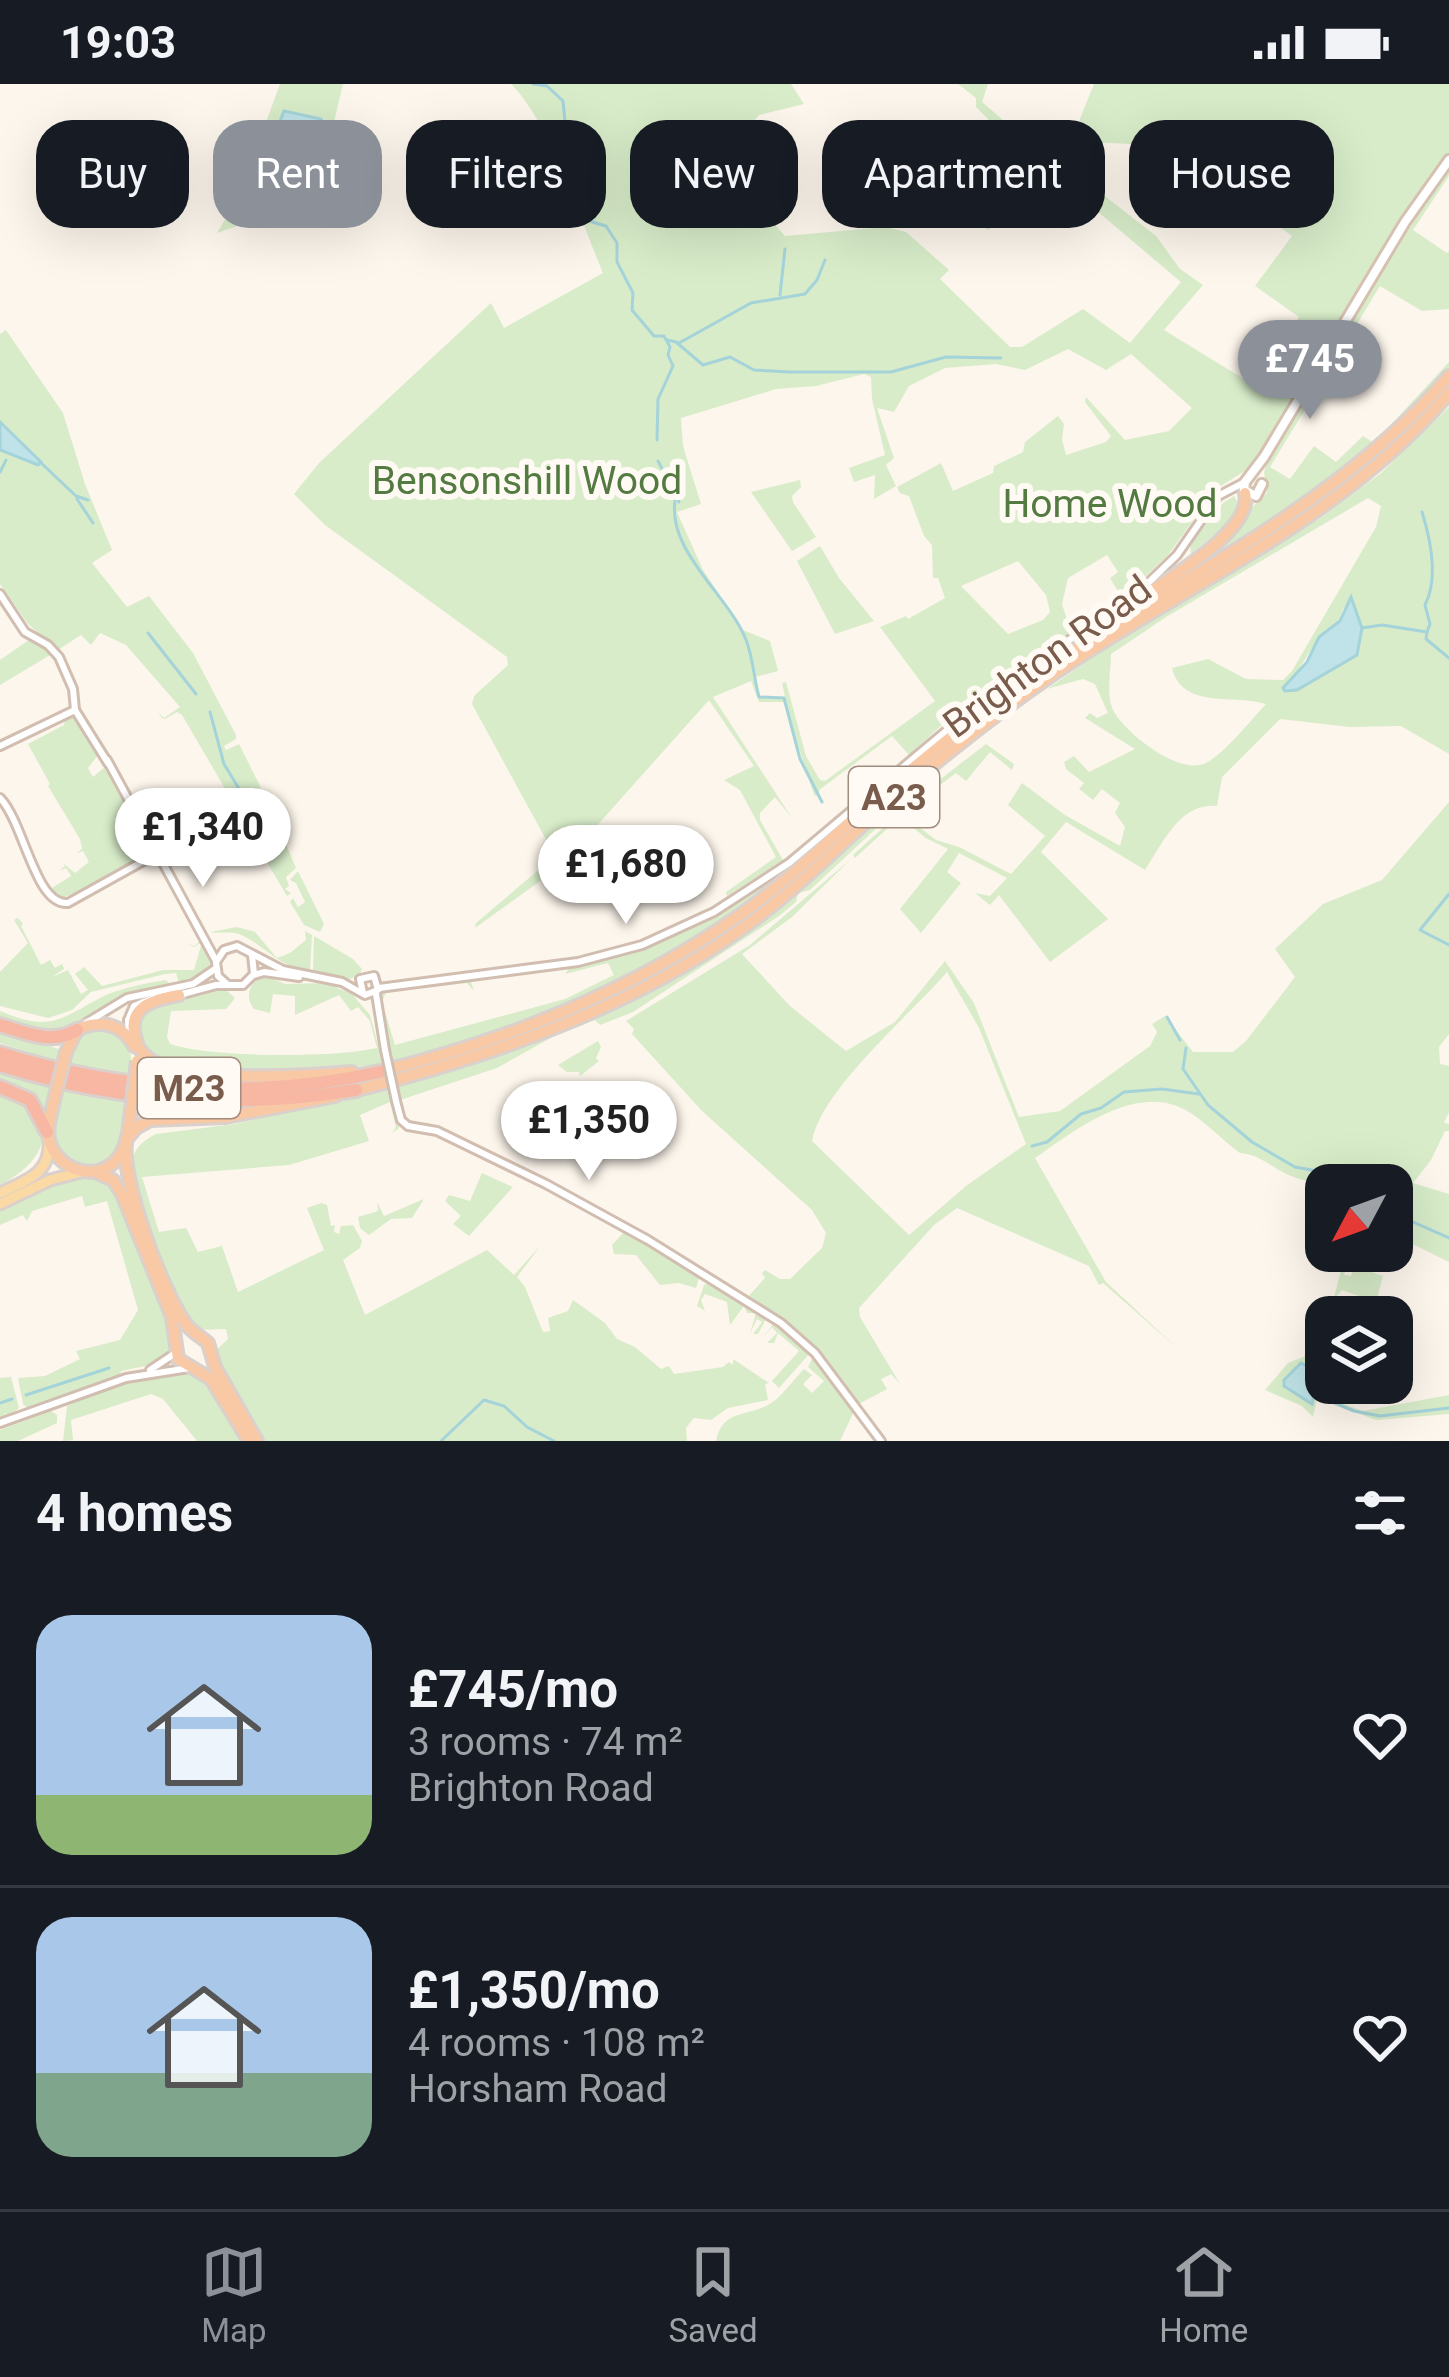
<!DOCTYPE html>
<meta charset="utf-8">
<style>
:root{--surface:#171b24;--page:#242831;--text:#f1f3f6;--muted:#9ea1a6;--line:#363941;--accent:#8c9099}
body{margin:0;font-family:Roboto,sans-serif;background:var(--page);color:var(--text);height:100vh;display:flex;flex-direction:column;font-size:45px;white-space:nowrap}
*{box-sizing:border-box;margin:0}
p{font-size:39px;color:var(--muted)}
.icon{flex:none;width:66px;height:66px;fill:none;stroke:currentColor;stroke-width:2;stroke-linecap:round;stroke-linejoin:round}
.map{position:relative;height:1357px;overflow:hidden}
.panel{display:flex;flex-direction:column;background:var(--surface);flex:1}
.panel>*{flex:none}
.guide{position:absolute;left:36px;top:36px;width:1377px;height:108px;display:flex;gap:24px}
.needle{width:78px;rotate:229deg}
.tools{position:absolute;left:1305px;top:1080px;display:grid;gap:24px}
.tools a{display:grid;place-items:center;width:108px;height:108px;border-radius:24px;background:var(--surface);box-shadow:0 12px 48px #0002;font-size:60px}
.price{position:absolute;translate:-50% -102px;padding:0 27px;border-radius:42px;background:#fff;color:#222;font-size:39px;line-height:78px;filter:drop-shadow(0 3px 6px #0008)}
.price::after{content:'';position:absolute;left:50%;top:72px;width:36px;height:27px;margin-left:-18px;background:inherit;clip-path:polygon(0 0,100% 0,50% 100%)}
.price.active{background:var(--accent);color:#fff}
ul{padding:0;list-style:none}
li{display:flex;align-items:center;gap:36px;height:300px;padding:0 36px}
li+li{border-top:3px solid var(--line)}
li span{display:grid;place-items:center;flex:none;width:336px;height:240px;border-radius:36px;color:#555}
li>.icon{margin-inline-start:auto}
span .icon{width:144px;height:144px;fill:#fffc;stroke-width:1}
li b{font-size:51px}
h2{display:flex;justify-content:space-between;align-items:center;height:144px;padding:0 36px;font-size:51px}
.tag{padding:0 42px;border-radius:36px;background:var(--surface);box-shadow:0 12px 48px #0002;font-size:42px;line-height:108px}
.tag.active{background:var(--accent);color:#fff}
.status{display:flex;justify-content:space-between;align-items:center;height:84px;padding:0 60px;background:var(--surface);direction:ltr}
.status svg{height:33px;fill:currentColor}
.tabs{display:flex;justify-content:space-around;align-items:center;height:168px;border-top:3px solid var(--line);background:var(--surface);font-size:33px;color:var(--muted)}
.tabs a{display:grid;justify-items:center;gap:6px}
.tabs .active{color:var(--accent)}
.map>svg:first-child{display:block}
.green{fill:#d8ecc9;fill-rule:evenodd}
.water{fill:#bfe3e8;stroke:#a5d3da;stroke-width:3}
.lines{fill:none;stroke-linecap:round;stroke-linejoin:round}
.stream{stroke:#a5d3da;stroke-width:3}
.tertiary-casing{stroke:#d1beb0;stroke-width:12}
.secondary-casing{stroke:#d6c0b0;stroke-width:14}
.primary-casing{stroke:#dad1cd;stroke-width:15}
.trunk-casing{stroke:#dad1cd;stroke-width:16}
.motorway-casing{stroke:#dad1cd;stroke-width:18}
.tertiary{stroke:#fff;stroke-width:6}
.secondary{stroke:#fff;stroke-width:8}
.primary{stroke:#fbd9a5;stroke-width:9}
.trunk{stroke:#f9c8a4;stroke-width:10}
.motorway{stroke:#f7b7a3;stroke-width:12}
.tertiary-bridge-casing{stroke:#d1beb0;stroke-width:12;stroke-linecap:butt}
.trunk-bridge-casing{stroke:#dad1cd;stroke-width:16;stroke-linecap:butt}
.tertiary-bridge{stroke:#fff;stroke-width:6}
.trunk-bridge{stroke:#f9c8a4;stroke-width:10}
.labels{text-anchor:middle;stroke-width:12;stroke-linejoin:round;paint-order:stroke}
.shield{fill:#fffaf3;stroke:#a28b7f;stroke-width:3}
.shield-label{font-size:36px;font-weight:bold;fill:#7a5c4d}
.park-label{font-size:39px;fill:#537a41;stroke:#fffaf3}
.street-label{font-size:39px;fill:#7a5c4d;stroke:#fffaf3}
</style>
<div class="status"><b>19:03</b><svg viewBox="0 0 49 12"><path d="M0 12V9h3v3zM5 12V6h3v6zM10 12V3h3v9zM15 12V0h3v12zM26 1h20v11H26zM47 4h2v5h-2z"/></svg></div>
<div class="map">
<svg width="1449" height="1357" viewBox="0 0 1449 1357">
<rect width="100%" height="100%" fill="#fdf6ec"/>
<g class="green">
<path d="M280 0H343L323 84C304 123 254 136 217 149L239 112ZM284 27 325 36 326 42C309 78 309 106 260 109L277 66V45Z"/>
<path d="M511 0H791L804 20 759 31 719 79 785 152 886 143 906 148 949 186 940 195 1010 263H1022L1083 225 1130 259 1181 198 1059 95 988 146 914 89 948 67 988 59 989 36 976 23V14L958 0H988L982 18 1047 74 1065 81 1156 152 1180 185 1203 201 1164 246 1257 303 1299 233 1255 202 1292 152 1169 62 1071 57 1094 0H1449V76L1405 138 1319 281 1248 385 1216 405 1168 471 1122 514 1110 494 1118 488 1107 471 1068 494 1062 520 1071 548 962 627 958 626 909 671 892 652 819 706V713L814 711 784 618H759L751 597 713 613 792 734 775 713 760 729V736L783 776 727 812 726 808 776 773 740 706 724 696 754 682 709 616 561 782 475 844 476 839 555 772 472 620 474 612 508 581 507 573 325 441 294 410 319 379 491 219 504 244 603 189C581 137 550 38 511 0ZM1068 265 1106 286 1131 270 1192 324 1169 347 1125 356 1086 313 1085 318 1111 352 1106 358 1066 371 1062 356 1064 340 1058 332 1025 358 1023 368 994 382 993 389 953 407 941 379 897 403 900 409 909 412 924 452 932 461 933 494H938L945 514 908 535 906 532 880 543 935 617 825 697 820 696 806 672 786 598 782 599 785 613 759 612 755 593 778 587 770 557 743 546 703 486 677 428 701 420 683 362 681 334 776 305 816 302 864 290 871 293 872 315 885 371 849 384 854 398 875 391 874 415 896 402 886 381 894 374 877 324 894 328 909 302 945 284 996 280 1025 286ZM1018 477 1046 511 1050 528 1043 536 1008 550 961 502Z"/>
<path d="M1449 80V92L1413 146 1447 169 1449 167V225L1422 227 1380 202 1270 383 1290 395 1314 362 1336 378 1363 352 1374 359 1449 278V284C1402 338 1351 382 1292 423 1270 439 1244 457 1218 466 1229 445 1251 424 1267 409L1264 388 1268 373Z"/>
<polygon points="6,246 63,329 85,400 112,466 92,479 127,523 149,512 193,569 236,651 236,655 224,662 226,666 239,660 261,704 234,720 182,631 177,628 165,635 162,634 158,628 164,634 180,623 126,561 100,549 91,561 81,551 58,566 28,540 0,500 0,250"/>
<path d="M1449 323V670L1401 642 1350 643 1280 635 1222 693 1217 722C1180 718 1163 759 1145 786L1066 738 1041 768 1108 835 1050 878 999 811 990 821 975 809 990 812 1007 794 959 769 947 788 961 799 921 849 900 825 948 765 926 754 900 733 855 774 853 771 916 714 986 660 1014 680 1012 686 990 668 966 697 956 689 902 730 936 756 959 763 1011 790 1045 752 1008 721 1022 699 1065 731 1120 762 1125 743 1115 729 1120 719 1102 705 1093 716 1079 705 1084 699 1066 685 1064 678 1074 672 1089 688 1135 665 1085 634 1090 629 1097 634 1108 629 1095 600 1083 595 1047 605 1111 561 1322 433 1381 389ZM1368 414 1381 422 1376 443 1292 587 1283 596 1246 595 1208 575 1172 584C1182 626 1235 610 1266 620 1251 636 1224 670 1206 679 1179 692 1125 649 1113 626 1106 611 1111 586 1111 570L1166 533ZM1343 524 1362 553 1357 571 1297 606H1283C1297 591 1306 572 1318 555 1328 541 1340 543 1343 524Z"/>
<polygon points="800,396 801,403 792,412 793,418 816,453 792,467 751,408"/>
<polygon points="1234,412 1239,421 1225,442 1191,470 1190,460 1223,419"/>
<polygon points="820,462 839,494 874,537 835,550 797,477"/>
<polygon points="29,556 48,566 50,571 0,601 0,576"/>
<polygon points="73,629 98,671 88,684 93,693 105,683 140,745 139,752 149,770 87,805 58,815 52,804 71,792 66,784 59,787 65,782 63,779 75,789 89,778 83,767 76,770 82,765 80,755 48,702 50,700 28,660 64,641 65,634"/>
<path d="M953 673 810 806 798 809 796 818 779 832 633 928 600 941 595 936 567 945 497 984 400 1016 396 1002C511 974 628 928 726 862 804 809 879 734 953 673Z"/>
<path d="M260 710 268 718 296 784 286 793 289 802 285 805 291 809 287 812C279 797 245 745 245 731L236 723Z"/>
<path d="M1449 718V950L1439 963 1440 980 1449 982V1028L1444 1039 1449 1040V1047H1445L1431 1076 1413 1099 1449 1110V1178L1392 1150V1101C1355 1101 1324 1105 1291 1092 1273 1085 1260 1070 1240 1069 1222 1056 1207 1039 1189 1028 1138 996 1075 1046 1035 1074L1106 1198 1177 1264 1103 1199 1099 1201 1089 1182 957 1124 934 1141 859 1224 860 1233 900 1300 891 1290 881 1295 887 1305 857 1321 840 1357H716C723 1325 745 1333 768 1321 781 1314 793 1296 804 1285L812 1291 803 1300 812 1309 824 1297 808 1283 812 1275 821 1274 796 1247 747 1214 765 1194 762 1189 765 1186 780 1195H790L822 1164 826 1149 812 1126 702 1027 632 950 634 945 626 937 750 861 851 775 792 833 742 870 790 922 846 967 895 938 945 877 974 919 1019 1033 1060 1027 1150 962 1157 948 1152 940 1165 932 1193 968H1233L1246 957 1295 893 1275 865 1323 820 1382 796ZM947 888 979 944 1026 1060 966 1102 909 1151 812 1057C821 1006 910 931 947 888Z"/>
<path d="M783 786C780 794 763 805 752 814 646 894 518 944 392 981L379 918 384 907 464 895 471 898 474 907 467 899 386 908 382 918 395 961 565 915 614 891 608 879 565 890 569 884 627 868 690 842Z"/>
<polygon points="298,787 324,840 320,848 304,841 290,818 293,814 298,823 305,818 296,799 290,796"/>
<polygon points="18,834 23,840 21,842 41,881 50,876 55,884 62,880 64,885 52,893 68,886 81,910 88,906 75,890 84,883 102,902 163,886 194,886 202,858 194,863 188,860 195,862 202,854 194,842 210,868 211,884 202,893 185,899 178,896 176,889 165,890 91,908 72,926 48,934 0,922 0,888 28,859 14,836"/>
<path d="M237 843 255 848 277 874 290 869 306 856 305 847 312 851 310 885C282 887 264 860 239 850 229 847 219 850 210 848Z"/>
<polygon points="314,852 353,875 362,885 359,891 350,895 313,888"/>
<path d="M266 892 285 900 326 899 352 910 370 931 383 979C332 988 176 1003 142 960L137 935 150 921 225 905 235 914 226 925 171 927 167 953 170 960C213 974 333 974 377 964L370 937 358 923 351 927 339 911 295 931V912L273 910 270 929 254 925C243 912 251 895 266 892Z"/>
<path d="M166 896 170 900 121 911 68 946 41 948 0 937V927C49 947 56 938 100 914 119 904 144 900 166 896Z"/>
<path d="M94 945C123 946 136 963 130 992L67 981 77 954Z"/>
<polygon points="0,946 62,966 59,979 0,959"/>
<polygon points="598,957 601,963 596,974 599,977 580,992 579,988 567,988 558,981"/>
<polygon points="0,989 53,1001 46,1036 0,1000"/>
<path d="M61 1003 127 1015 119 1061 107 1078C45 1102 53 1039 61 1003Z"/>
<path d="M390 1004 399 1044 392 1049 396 1043 390 1018 360 1031 369 1057 289 1081 142 1093 159 1148 186 1144 198 1168 222 1162 238 1208 324 1166 307 1124 321 1119 327 1121 331 1142 335 1141 334 1148 339 1150 341 1142 353 1141 362 1157 360 1164 343 1176 365 1231 487 1166 514 1191 541 1161 517 1193 525 1203 543 1248 550 1247 548 1234 568 1227 573 1216 605 1239 617 1255 635 1263 661 1285 669 1282 674 1290 723 1283 729 1278 733 1281V1275L769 1299 765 1300 768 1316 728 1324 711 1336 694 1334 686 1344 687 1357H261L223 1292 215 1267 228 1255 226 1245 198 1246 186 1230C172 1196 133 1120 131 1087 130 1069 141 1057 156 1050L235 1040Z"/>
<path d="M0 1008C8 1012 22 1016 28 1022 61 1056 31 1085 0 1101Z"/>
<polygon points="135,1017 215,1022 215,1028 142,1032 134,1028"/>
<polygon points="482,1089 513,1103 469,1152 453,1140 461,1132 445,1117 449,1111 470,1117"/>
<polygon points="87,1092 104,1096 114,1107 167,1235 172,1264 155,1280 121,1287 119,1294 29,1325 23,1320 18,1294 45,1292 80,1275 76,1267 120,1256 138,1226 107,1117 85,1123 82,1112 32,1127 27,1137 23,1131 0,1141 0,1123 49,1099"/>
<polygon points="424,1115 412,1134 391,1135 369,1151 360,1144 358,1133 378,1127 377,1118 384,1132"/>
<polygon points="626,1146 693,1186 699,1194 696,1204 679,1199 660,1201 636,1171 614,1170 612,1161"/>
<polygon points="1346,1167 1351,1167 1344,1191 1351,1192 1354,1182 1383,1192 1375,1222 1370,1216 1342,1206 1335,1214 1334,1233 1329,1233"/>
<polygon points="711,1198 767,1233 758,1250 753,1250 762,1238 757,1235 750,1249 756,1229 747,1229 744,1222 730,1241 727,1218 705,1210 701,1216 705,1227 697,1222 704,1201"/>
<polygon points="774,1239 810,1269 779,1304 772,1297 799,1267 778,1249 774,1259 767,1259 777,1249 772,1243 763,1253"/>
<path d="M1326 1264 1321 1312 1363 1327 1449 1311V1330L1376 1336 1320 1315 1318 1311 1313 1333 1302 1322 1265 1306 1288 1279ZM1301 1279 1317 1286 1305 1316 1285 1304Z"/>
<polygon points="184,1287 204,1293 245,1357 197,1357 163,1315 151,1310 71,1336 73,1356 63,1357 67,1322 128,1296"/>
<polygon points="11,1293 19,1324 8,1333 5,1328 6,1333 0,1336 0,1294"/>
<polygon points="51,1327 57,1331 57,1339 18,1357 0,1357 0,1346"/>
</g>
<g class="water">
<polygon points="284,27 321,35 326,42 315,79 279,111 267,115 260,106 277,66 277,45"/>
<polygon points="0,338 41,378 38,381 0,366"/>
<polygon points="1351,513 1362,544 1357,571 1297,606 1285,607 1283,604 1307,578 1319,553 1340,537"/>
<polygon points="1301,1279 1319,1289 1312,1320 1284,1302 1284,1296"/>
</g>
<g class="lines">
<g class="stream">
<polyline points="533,0 547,2 563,17 565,38 573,47 568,63 578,84 575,104 582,107 592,138 606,142 617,159 617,178 633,209 632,226 654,252 664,252 670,263 668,271 673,282 658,315 657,356"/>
<polyline points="780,211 785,165"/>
<polyline points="667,256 676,258 703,281 730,273 754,286 790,288 891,288 946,273 1001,274"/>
<polyline points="679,259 751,219 805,210 817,196 825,176"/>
<polyline points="39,377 76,412 88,416"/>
<polyline points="658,377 679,418"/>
<polyline points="0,388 6,376"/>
<path d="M676 411C663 465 729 511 746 556 753 573 754 595 759 613L784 614 800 675 822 718"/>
<polyline points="77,415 93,439"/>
<path d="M1422 428C1431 457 1439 494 1425 521L1430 540 1427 548"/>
<polyline points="1362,544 1382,541 1427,548 1426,555 1449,574"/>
<polyline points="148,549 196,610"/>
<polyline points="210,628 224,680 241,708"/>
<polyline points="1449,810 1420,846 1449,861"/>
<polyline points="1167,933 1180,956"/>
<polyline points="1186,964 1183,985 1208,1021 1252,1058 1295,1083 1317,1087 1335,1101"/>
<polyline points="1032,1062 1047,1058 1081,1030 1101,1024 1124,1008 1162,1005 1199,1010"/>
<polyline points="0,1115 25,1102"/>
<polyline points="1392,1138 1404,1141 1413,1138 1449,1154"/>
<polyline points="26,1311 109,1284"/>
<polyline points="1320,1313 1354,1327 1380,1332 1449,1324"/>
<polyline points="0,1319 12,1315"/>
<polyline points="441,1357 484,1316 504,1322 527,1343 554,1357"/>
</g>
<defs>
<g id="tertiary">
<polyline points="0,510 25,548 48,561 59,573 73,605 75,626"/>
<polyline points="75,626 108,679"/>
<polyline points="0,662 75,626"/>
<polyline points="107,676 215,875"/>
<path d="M0 714C24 738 35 822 68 819L156 770"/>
<polyline points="254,891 264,888 299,893"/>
<polyline points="228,901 218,892 216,878 224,866 237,862 283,886 342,898 365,911 378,906 374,892 360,895 363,909"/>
<polyline points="379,904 578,878 642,861 714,828 789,779 965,631 1147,500 1177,471 1218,412 1245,398"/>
<polyline points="376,910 385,966"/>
<polyline points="179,911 216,901 243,901 254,890 252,871"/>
<polyline points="86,939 127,914 193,900 215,885"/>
<polyline points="129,951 128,936 134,922 154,914"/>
<polyline points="396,1017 401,1036 408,1042 437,1047 546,1100 648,1156 781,1239 815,1269 881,1357"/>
<polyline points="150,1286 174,1270"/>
<polyline points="0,1339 126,1294 189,1284"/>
</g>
<polyline id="secondary" points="1262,400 1256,412 1244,406 1245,398 1264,373 1405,138 1449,76"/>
<g id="primary">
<path d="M0 1109C24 1097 50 1091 49 1059"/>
<polyline points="0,1120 50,1096 81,1088"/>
</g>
<g id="trunk">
<path d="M1138 516C1166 496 1254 446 1245 409"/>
<path d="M132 956C138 963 144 972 152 977 189 999 308 992 352 988"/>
<path d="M137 959C124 924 150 916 179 911"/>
<path d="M66 968 77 946C99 935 122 939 134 962"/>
<path d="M382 987C508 956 633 906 740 831 782 801 820 765 858 731 913 683 969 636 1030 595 1173 496 1334 426 1449 292"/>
<path d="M353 1007C494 971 632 925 751 838 795 806 833 767 874 731 931 681 990 634 1052 591 1187 499 1342 436 1449 309"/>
<path d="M54 1016C52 1028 46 1042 49 1055 55 1085 97 1101 118 1074 128 1061 129 1043 131 1027"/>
<polyline points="126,1056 136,1044 150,1036 226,1033 335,1012"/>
<path d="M126 1059C121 1096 163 1209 186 1240 193 1249 200 1252 208 1259L215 1283 257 1357"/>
<polyline points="95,1088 113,1096 122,1110 172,1233 178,1275 211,1295 249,1357"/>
</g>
<g id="motorway">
<path d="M0 941C26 949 52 961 77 946"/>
<path d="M0 969C123 1008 254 1016 380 988"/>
<path d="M0 981C116 1018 236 1025 356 1006"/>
<polyline points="0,1003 30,1016 47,1048"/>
</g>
</defs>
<use href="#tertiary" class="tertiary-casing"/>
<use href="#secondary" class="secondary-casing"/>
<use href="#primary" class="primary-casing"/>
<use href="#trunk" class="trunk-casing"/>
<use href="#motorway" class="motorway-casing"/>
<use href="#tertiary" class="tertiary"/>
<use href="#secondary" class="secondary"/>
<use href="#primary" class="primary"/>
<use href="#trunk" class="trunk"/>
<use href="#motorway" class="motorway"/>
<defs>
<polyline id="tertiary-bridge" points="385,966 396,1017"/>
<g id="trunk-bridge">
<polyline points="54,1016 66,968"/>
<polyline points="131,1027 137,977"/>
</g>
</defs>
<use href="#tertiary-bridge" class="tertiary-bridge-casing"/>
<use href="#trunk-bridge" class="trunk-bridge-casing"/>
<use href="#tertiary-bridge" class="tertiary-bridge"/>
<use href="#trunk-bridge" class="trunk-bridge"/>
</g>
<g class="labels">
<g class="shield">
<rect x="849" y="683" width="90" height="60" rx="9"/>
<rect x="138" y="974" width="102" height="60" rx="9"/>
</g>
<g class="shield-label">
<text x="894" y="726">A23</text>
<text x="189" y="1017">M23</text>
</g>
<g class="park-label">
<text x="527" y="410">Bensonshill Wood</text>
<text x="1110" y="433">Home Wood</text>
</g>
<g class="street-label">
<text transform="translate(1047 572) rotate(-36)" y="14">Brighton Road</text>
</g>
</g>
</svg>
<div class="tools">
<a><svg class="needle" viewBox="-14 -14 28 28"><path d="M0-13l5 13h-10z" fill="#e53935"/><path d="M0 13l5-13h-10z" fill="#9ea1a6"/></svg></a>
<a><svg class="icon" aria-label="layers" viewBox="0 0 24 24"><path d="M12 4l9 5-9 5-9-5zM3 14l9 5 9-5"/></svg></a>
</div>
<b class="price active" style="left:1310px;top:338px">£745</b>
<b class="price" style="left:203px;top:806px">£1,340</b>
<b class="price" style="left:626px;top:843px">£1,680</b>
<b class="price" style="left:589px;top:1099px">£1,350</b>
<div class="guide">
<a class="tag">Buy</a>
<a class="tag active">Rent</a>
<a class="tag">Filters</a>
<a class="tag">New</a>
<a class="tag">Apartment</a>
<a class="tag">House</a>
</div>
</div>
<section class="panel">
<h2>4 homes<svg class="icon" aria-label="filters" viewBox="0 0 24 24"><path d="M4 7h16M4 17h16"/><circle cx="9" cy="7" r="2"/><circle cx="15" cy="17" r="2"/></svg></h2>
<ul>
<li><span style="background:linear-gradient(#a9c7e8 75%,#8fb573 0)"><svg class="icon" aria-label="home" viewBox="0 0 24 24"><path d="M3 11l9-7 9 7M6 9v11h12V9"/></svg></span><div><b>£745/mo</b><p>3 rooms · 74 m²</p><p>Brighton Road</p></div><svg class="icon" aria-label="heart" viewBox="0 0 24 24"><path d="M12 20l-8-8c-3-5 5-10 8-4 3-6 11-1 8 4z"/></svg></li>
<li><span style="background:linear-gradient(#a9c7e8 65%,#7fa58c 0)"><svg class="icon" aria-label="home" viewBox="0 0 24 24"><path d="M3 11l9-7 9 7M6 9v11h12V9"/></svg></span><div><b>£1,350/mo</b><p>4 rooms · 108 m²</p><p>Horsham Road</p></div><svg class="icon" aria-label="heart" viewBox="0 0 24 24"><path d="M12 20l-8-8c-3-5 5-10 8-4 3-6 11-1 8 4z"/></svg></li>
</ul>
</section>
<nav class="tabs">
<a class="active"><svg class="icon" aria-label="map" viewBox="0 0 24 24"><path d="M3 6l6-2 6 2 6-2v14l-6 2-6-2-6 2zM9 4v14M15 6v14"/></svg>Map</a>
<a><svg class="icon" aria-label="saved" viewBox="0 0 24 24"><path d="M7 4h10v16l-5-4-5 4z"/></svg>Saved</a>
<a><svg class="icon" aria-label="home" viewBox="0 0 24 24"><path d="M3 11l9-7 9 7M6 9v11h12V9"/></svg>Home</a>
</nav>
